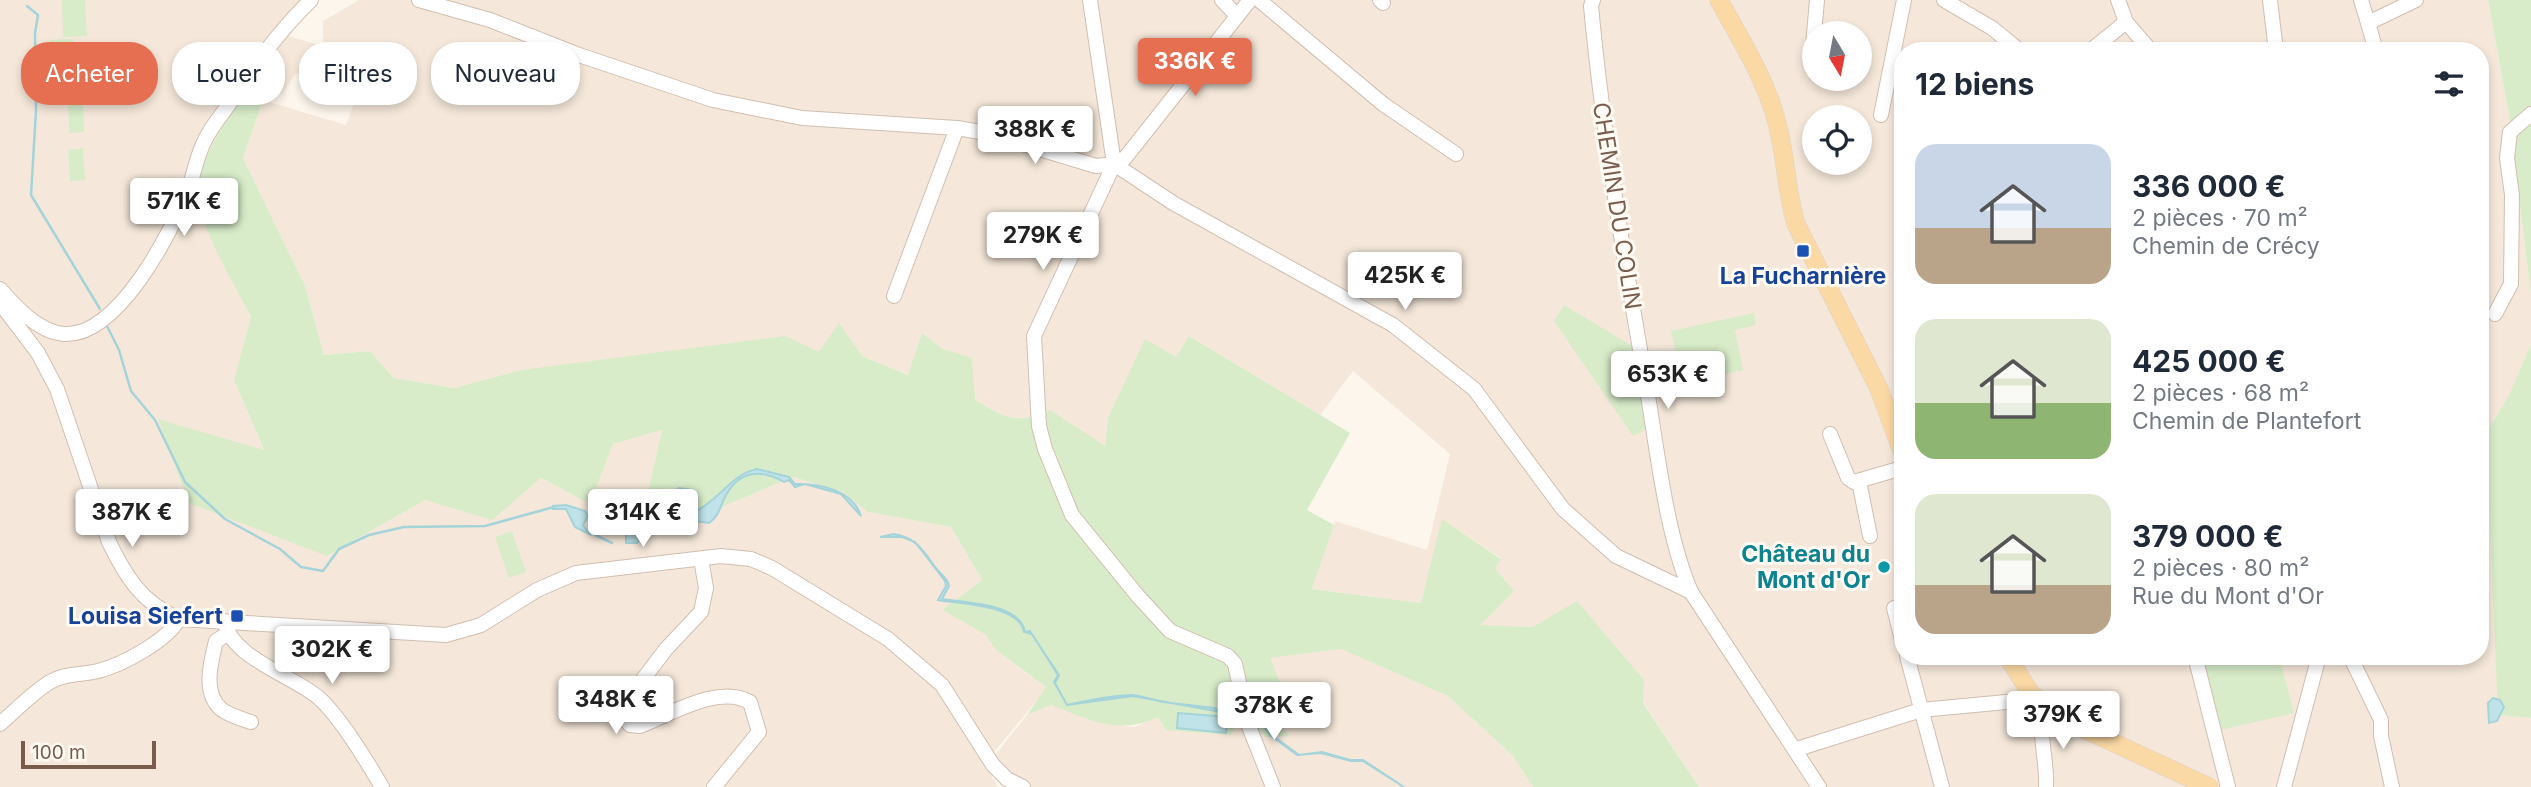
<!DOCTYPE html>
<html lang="fr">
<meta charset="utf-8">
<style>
:root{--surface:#fff;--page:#f2f2f3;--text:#1f2937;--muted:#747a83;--accent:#e76f51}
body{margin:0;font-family:Inter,sans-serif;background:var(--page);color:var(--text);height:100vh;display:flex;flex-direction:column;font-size:26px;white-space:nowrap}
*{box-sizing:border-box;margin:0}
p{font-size:23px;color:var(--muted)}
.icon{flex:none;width:38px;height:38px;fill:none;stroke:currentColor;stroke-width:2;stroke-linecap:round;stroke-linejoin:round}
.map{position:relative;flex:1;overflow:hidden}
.panel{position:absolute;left:1894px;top:42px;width:595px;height:623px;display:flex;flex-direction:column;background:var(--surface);border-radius:28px;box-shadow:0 4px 10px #0003}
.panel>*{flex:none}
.guide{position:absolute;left:21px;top:42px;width:665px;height:63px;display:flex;gap:14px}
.needle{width:46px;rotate:170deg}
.fabs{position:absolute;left:1802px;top:21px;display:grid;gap:14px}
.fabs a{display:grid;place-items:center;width:70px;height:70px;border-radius:50%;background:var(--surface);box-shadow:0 4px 10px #0003;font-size:35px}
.scale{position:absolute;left:21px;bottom:18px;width:135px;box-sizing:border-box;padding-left:7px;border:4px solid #7a5c4d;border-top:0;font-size:19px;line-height:24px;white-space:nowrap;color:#7a5c4d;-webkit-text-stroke:5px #fffaf3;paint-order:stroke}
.price{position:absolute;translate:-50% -60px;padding:0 16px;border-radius:7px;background:#fff;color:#222;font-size:23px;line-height:46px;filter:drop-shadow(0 2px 4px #0008)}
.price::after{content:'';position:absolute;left:50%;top:42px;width:21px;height:16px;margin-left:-10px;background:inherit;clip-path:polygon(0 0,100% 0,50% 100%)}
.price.on{background:var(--accent);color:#fff}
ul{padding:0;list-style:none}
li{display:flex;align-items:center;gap:21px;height:175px;padding:0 21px}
li span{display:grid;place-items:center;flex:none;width:196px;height:140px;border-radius:21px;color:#555}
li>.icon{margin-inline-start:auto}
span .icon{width:84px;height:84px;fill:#fffc;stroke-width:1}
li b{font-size:30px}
h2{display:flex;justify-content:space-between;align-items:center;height:84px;padding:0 21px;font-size:30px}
.chip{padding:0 24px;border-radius:28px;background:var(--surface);box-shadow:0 4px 10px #0003;font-size:24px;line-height:63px}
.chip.on{background:var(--accent);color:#fff}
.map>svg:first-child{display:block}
.residential{fill:#f5e8da;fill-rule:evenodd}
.green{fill:#d8ecc9}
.water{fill:#bfe3e8;stroke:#a5d3da;stroke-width:2}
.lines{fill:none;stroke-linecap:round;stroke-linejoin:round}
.stream{stroke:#a5d3da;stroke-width:2.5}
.minor-casing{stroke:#d1beb0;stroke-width:16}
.major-casing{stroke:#dad1cd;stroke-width:19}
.minor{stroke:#fff;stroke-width:14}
.major{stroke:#fbd9a5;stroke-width:18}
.transit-dot{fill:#1a4fb4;stroke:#fffaf3;stroke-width:2.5}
.culture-dot{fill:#0f9aa8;stroke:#fffaf3;stroke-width:2.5}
.labels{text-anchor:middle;stroke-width:6;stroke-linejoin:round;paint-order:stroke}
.street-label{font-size:23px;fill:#7a5c4d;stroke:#fffaf3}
.transit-label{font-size:23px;font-weight:bold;fill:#164399;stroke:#fffaf3}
.culture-label{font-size:23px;font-weight:bold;fill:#0d838f;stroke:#fffaf3;text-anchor:end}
</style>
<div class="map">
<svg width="2531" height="787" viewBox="0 0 2531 787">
<rect width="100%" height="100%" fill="#fdf6ec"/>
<g class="residential">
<polygon points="0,0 304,0 272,31 315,44 316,71 295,74 282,95 252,80 208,229 251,318 234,380 264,451 327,556 425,500 492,519 541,478 590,504 613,444 662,430 642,518 722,507 793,477 843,492 869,512 951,527 982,580 942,610 986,634 996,650 1047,688 984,764 998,787 0,787"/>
<path d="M359 0H2488L2509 115 2531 295V344L2509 395 2486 434 2499 715 2531 718V787H1699L1643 702 1533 627 1480 626 1514 591 1495 568 1501 558 1443 520 1421 603 1312 589 1335 521 1427 550 1450 454 1353 371 1320 415 1189 336 1176 357 1108 418 1105 446 1034 417 1007 419 974 400 972 359 943 349 922 333 909 375 862 356 819 353 521 370 454 388 394 378 370 351 324 355 305 286 243 158 263 100 346 125 355 101 324 93 323 21ZM1815 33H1860V79H1815ZM1902 51H2480V656H1902ZM1815 117H1860V163H1815Z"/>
<polygon points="1341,649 1448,696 1513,756 1533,787 1016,787 989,763 1027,715 1051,705 1104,724 1135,727 1158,716 1242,711 1288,736 1261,701 1270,658"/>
</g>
<g class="green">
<polygon points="62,0 85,0 87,36 63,37"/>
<polygon points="2488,0 2531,0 2531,295 2509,115"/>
<polygon points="73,39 74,87 52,87 50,40"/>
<path d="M251 80 263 100 243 158 305 286 324 355 370 351 394 378 454 388 521 370 785 336 819 352 839 323 862 356 908 375 922 333 943 349 972 358 975 400C1005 418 1016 425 1050 410L1105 446 1108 418 1145 339 1176 357 1189 336 1350 433 1307 510 1334 525 1312 589 1421 603 1442 519 1501 559 1495 568 1514 591 1481 625 1533 627 1577 601 1644 680 1643 703 1699 787H1533L1513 756 1448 696 1341 649 1270 658 1284 693 1261 701 1289 736 1265 737 1243 711 1231 735 1166 730 1158 717C1117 736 1091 720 1051 705L1027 715 1046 687 996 650 985 634 942 610 982 580 951 527 868 512 843 492 793 477 722 507 642 518 662 430 613 444 590 504 541 478 492 520 425 500 327 556 189 503 158 419 264 450 234 380 251 317C234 283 200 230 198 192 197 161 235 107 251 80Z"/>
<polygon points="83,100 84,132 69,133 68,101"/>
<polygon points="83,148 85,180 70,181 68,150"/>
<polygon points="1564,305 1634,347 1650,427 1633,436 1554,321"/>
<polygon points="1754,313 1756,325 1735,330 1743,370 1652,390 1646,362 1676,355 1671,331"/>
<polygon points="2531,344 2531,718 2498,715 2486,434 2509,395"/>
<polygon points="512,531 526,572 509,578 495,537"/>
<polygon points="2200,656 2279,656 2294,713 2220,730"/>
</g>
<g class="water">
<path d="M757 469 789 477 795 484C819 483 853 490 861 516L841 494 805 484 795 487 789 480 784 482C762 469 740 470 726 495 719 507 721 514 709 523L688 520 689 492 679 491 640 507 679 488 692 490 690 520 697 521 698 510C719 499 734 473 757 469Z"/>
<polygon points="566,505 585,511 588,516 583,525 589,534 575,527 566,509 553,509 553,506"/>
<polygon points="637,518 642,518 643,536 637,543 626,543 626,531"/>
<path d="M894 534C917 538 923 551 936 568 941 575 947 577 949 586L942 599C965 603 1020 603 1025 632L1030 631 1031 633 1059 675 1055 683 1067 705C1085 701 1113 695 1132 695 1142 696 1153 700 1163 702 1190 706 1219 706 1243 716L1133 696 1067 705 1054 682 1058 675 1032 634 1024 632C1020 605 960 604 938 600L946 586 945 581 915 542 902 537H880Z"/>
<polygon points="2493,698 2500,700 2504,707 2497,721 2489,723 2488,703"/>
<polygon points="1178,713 1228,717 1226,733 1177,728"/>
<polygon points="1258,716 1272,735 1299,755 1322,752 1350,760 1363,760 1404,787 1363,761 1351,761 1321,753 1297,755 1270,735 1258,718 1255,719"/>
</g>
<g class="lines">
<g class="stream">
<polyline points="27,6 38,15 35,33 36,111 31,195 100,309"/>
<polyline points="106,324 119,350 131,391 155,420 185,482 225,519 280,549 301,567 323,571 339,549 369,535 404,527 485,526 554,507"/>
<polyline points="636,521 637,513 644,506"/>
<polyline points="587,531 612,543"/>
</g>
<defs>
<g id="minor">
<polyline points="419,0 490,20 579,55 713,100 802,118 957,128 986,133 1096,166 1114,164 1125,158 1250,0"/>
<polyline points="1090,0 1114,164 1034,336 1039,426 1045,449 1072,515 1137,595 1170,631 1228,656 1235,664 1248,724 1273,787"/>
<polyline points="1222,0 1237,16"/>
<polyline points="1259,0 1383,104 1456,154"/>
<polyline points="1380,0 1383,3"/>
<path d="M1593 0 1591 6C1603 135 1625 263 1647 390 1658 455 1666 533 1691 592L1819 787"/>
<polyline points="1944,0 1992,28 2020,51"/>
<polyline points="2118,0 2126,22 2151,51"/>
<polyline points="2270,0 2276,51"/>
<polyline points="2361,0 2368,23"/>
<polyline points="2090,51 2126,22"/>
<polyline points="2376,51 2368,23 2416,0"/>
<polyline points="1812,57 1817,0"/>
<polyline points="1881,115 1904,0"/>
<polyline points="1114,164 1173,203 1393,325 1474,389 1563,509 1616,556 1691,592"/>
<path d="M0 289C16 307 38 332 64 334 118 337 171 233 188 190 194 174 197 155 205 140 211 127 221 116 229 104 254 66 278 32 311 0"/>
<polyline points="894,296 957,128"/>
<path d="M0 303 38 353 57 389 109 542C126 577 142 603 179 619L446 635 481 625 537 590 576 573 721 556 751 559 772 568 888 639 942 685 993 765 1007 779 1023 787"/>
<polyline points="2495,314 2511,284 2512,195 2507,158 2510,132 2531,114"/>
<polyline points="1830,434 1848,478 1854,482 1902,468"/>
<polyline points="1859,481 1870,536"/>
<path d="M701 559 706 588 701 612 666 649 625 703 624 716 630 725 640 726C672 714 718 684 750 702L759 732 714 787"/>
<polyline points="1894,608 1902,640"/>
<path d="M225 621C229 657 294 676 319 698 339 716 368 763 382 787"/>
<path d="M227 634 216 641C211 662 202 692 221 709 228 715 242 719 251 722"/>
<polyline points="1907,656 1942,787"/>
<polyline points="2195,656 2228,787"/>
<polyline points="2350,656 2381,720 2381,736 2392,787"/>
<path d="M0 724C16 710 32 693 50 682 65 673 82 675 98 671 122 665 167 641 179 619"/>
<polyline points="1797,749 1921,710 2017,701 2032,695"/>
<path d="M2046 787C2048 761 2035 726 2047 706"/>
<polyline points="2284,787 2319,656"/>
</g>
<g id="major">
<path d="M1719 0C1740 39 1766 79 1777 123 1786 156 1786 191 1796 224L1879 389 1902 451"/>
<polyline points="2007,656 2032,695 2067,721 2209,787"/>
</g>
</defs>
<use href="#minor" class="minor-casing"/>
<use href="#major" class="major-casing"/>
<use href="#minor" class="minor"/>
<use href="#major" class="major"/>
</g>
<g class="transit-dot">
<rect x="1796" y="244" width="14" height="14" rx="3.5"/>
<rect x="230" y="609" width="14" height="14" rx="3.5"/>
</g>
<circle class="culture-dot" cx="1884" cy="567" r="7"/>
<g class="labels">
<g class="street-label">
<text transform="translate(1617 206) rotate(81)" y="8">CHEMIN DU COLIN</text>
</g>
<g class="transit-label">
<text x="1803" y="284">La Fucharnière</text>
<text x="223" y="624" text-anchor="end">Louisa Siefert</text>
</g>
<g class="culture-label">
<text x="1870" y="562">Château du<tspan x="1870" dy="26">Mont d'Or</tspan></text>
</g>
</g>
</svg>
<div class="fabs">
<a><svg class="needle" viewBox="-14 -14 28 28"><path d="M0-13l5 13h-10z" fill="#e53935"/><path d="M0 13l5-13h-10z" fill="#747a83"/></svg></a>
<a><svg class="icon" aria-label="locate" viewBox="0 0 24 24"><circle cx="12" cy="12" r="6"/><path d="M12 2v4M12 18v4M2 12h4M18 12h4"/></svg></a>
</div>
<div class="scale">100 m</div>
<b class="price on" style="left:1195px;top:98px">336K €</b>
<b class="price" style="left:1035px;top:166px">388K €</b>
<b class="price" style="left:184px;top:238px">571K €</b>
<b class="price" style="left:1043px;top:272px">279K €</b>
<b class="price" style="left:1405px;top:312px">425K €</b>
<b class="price" style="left:1668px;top:411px">653K €</b>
<b class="price" style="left:132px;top:549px">387K €</b>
<b class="price" style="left:643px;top:549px">314K €</b>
<b class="price" style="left:332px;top:686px">302K €</b>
<b class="price" style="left:616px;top:736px">348K €</b>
<b class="price" style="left:1274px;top:742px">378K €</b>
<b class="price" style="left:2063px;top:751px">379K €</b>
<div class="guide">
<a class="chip on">Acheter</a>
<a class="chip">Louer</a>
<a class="chip">Filtres</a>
<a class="chip">Nouveau</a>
</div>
<section class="panel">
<h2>12 biens<svg class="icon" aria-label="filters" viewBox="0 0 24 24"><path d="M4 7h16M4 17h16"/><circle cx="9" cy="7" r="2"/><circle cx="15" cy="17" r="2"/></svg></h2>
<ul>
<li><span style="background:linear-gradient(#c9d6e8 60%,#b9a48a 0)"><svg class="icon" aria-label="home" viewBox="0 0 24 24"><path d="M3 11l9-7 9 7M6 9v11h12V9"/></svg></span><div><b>336 000 €</b><p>2 pièces · 70 m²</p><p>Chemin de Crécy</p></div></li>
<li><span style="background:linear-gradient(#dfe7d0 60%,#8fb573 0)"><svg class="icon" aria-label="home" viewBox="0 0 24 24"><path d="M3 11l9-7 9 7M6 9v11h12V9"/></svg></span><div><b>425 000 €</b><p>2 pièces · 68 m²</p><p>Chemin de Plantefort</p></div></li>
<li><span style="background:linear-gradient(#dfe7d0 65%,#b9a48a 0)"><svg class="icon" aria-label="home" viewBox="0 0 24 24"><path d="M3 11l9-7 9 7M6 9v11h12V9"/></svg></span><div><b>379 000 €</b><p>2 pièces · 80 m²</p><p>Rue du Mont d'Or</p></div></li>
</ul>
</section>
</div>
